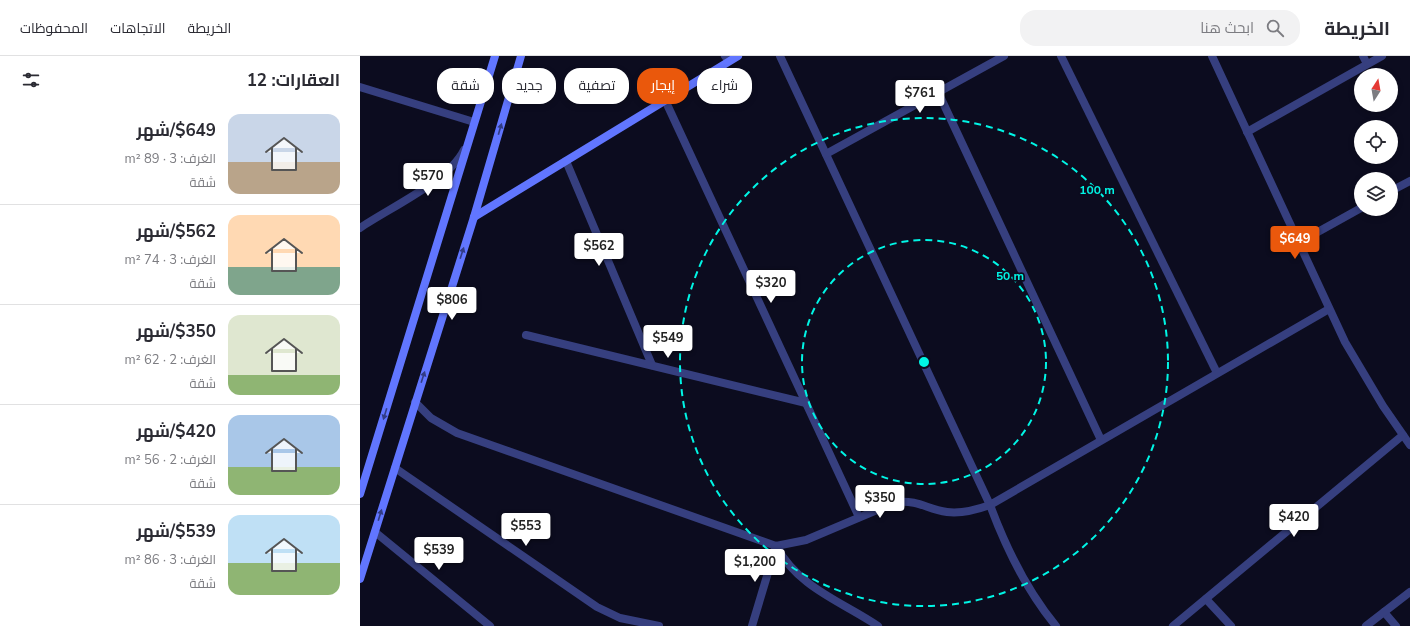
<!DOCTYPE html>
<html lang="ar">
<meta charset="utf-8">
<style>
:root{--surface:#fff;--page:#f2f2f3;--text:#2b2b33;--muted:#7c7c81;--line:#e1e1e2;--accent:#ea580c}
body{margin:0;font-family:"Nunito Sans",Cairo,sans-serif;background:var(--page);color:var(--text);direction:rtl;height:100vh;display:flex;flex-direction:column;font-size:15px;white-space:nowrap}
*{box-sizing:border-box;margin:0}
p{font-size:13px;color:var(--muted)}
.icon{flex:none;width:22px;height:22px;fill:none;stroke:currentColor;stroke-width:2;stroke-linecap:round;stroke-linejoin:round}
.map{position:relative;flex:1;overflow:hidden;direction:ltr}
.panel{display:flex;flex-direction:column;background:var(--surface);width:360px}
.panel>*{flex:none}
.top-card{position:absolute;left:12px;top:12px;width:380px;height:36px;direction:rtl;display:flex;gap:8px}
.needle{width:26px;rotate:11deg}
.tools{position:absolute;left:994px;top:12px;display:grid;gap:8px}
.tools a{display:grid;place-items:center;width:44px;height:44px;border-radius:50%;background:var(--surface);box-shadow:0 2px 6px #0003;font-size:20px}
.price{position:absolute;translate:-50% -34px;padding:0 9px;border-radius:4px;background:#fff;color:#222;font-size:13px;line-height:26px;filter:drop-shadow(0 1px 2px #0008)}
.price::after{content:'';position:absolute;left:50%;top:24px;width:12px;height:9px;margin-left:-6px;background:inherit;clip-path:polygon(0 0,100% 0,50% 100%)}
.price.current{background:var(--accent);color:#fff}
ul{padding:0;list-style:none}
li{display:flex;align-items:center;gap:12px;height:100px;padding:0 20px}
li+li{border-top:1px solid var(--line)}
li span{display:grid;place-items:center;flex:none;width:112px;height:80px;border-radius:12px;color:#555}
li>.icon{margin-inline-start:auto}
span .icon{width:48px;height:48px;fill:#fffc;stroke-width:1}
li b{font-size:17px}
h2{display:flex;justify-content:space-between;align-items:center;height:48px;padding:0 20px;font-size:17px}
.chip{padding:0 14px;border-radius:16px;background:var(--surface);box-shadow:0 2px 6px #0003;font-size:14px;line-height:36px}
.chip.current{background:var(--accent);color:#fff}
header{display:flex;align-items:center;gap:24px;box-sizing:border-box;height:56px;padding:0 20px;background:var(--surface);border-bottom:1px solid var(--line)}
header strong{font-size:19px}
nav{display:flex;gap:22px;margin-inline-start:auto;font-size:14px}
.search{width:280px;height:36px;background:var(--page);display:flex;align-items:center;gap:10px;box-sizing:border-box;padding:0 14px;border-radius:16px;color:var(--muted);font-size:15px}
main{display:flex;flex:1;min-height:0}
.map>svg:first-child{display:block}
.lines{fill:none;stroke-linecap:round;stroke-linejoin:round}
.street{stroke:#363f7f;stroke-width:8}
.secondary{stroke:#6176ff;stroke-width:8}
.oneway{fill:#323c84}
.ring{fill:none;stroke:#00f5e5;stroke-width:2;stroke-dasharray:7 5}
.centre{fill:#00f5e5;stroke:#0c0c1f;stroke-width:2}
.ring-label{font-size:12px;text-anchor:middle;font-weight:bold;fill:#00f5e5;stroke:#0c0c1f;stroke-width:3.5;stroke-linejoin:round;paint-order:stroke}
</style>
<header>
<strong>الخريطة</strong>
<div class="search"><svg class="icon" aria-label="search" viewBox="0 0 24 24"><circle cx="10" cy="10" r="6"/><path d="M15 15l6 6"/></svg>ابحث هنا</div>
<nav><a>الخريطة</a><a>الاتجاهات</a><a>المحفوظات</a></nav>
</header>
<main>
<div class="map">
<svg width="1050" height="570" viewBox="0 0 1050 570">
<rect width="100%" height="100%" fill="#0c0c1f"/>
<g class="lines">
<g class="street">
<polyline points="365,0 369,5"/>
<path d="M420 0 630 449C646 492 666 534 696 570"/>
<polyline points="701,0 857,317"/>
<polyline points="852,0 985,286 1023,350 1050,389"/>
<polyline points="1003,0 1007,8"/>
<polyline points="0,31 114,66"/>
<polyline points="578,36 741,384"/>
<polyline points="305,44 499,461"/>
<polyline points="887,76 1022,0"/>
<polyline points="466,98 644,0"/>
<polyline points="206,105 292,309"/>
<polyline points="1031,135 1050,125"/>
<path d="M0 172C29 152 89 125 104 94"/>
<polyline points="938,187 1001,152"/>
<polyline points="166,279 446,347"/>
<path d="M55 346 71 362 97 377 416 490 446 484 536 446C560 444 566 453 587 456 602 458 616 454 630 449L969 253"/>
<polyline points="35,412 237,551 260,562 299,570"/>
<polyline points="15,476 130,570"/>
<path d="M416 490C439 532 481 545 518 570"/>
<polyline points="846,543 871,570"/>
<polyline points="1024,556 1036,570"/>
<polyline points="392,570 416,490"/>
<polyline points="813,570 1043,379"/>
<polyline points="1006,570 1050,536"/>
</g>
<g class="secondary">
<polyline points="114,161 378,0"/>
<polyline points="0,438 135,0"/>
<polyline points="0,523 114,161 161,0"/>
</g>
</g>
<defs><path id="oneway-solid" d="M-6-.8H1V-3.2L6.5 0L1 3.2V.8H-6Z"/></defs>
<g class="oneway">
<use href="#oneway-solid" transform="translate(140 73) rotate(-74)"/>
<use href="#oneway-solid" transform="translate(102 197) rotate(-72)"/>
<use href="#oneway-solid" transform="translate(63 321) rotate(-72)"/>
<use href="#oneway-solid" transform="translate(25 358) rotate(107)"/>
<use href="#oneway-solid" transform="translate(20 459) rotate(-73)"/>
</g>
<g class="ring">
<circle cx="564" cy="306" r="122"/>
<circle cx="564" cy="306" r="244"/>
</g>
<circle cx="564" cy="306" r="6" class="centre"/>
<g class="ring-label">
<text x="737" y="138">100 m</text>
<text x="650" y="224">50 m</text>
</g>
</svg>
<div class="tools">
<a><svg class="needle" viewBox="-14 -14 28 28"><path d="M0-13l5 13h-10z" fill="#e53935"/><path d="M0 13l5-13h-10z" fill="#7c7c81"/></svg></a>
<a><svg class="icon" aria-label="locate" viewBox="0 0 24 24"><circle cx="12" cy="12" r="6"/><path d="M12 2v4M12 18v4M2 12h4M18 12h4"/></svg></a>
<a><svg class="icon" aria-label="layers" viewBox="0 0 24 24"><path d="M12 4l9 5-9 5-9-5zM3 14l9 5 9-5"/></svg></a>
</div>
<b class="price" style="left:560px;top:58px">$761</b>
<b class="price" style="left:68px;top:141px">$570</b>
<b class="price current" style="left:935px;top:204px">$649</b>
<b class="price" style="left:239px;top:211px">$562</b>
<b class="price" style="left:411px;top:248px">$320</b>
<b class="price" style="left:92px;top:265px">$806</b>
<b class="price" style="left:308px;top:303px">$549</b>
<b class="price" style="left:520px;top:463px">$350</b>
<b class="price" style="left:934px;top:482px">$420</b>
<b class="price" style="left:166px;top:491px">$553</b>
<b class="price" style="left:79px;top:515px">$539</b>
<b class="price" style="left:395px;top:527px">$1,200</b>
<div class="top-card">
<a class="chip">شراء</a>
<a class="chip current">إيجار</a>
<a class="chip">تصفية</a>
<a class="chip">جديد</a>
<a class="chip">شقة</a>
</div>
</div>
<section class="panel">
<h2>العقارات: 12<svg class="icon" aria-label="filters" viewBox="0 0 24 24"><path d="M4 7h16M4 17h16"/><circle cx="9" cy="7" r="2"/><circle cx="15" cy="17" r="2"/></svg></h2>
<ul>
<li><span style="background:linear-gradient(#c9d6e8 60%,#b9a48a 0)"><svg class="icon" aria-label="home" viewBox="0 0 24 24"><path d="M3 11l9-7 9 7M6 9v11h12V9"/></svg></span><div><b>$649/شهر</b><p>الغرف: 3 · 89 m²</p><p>شقة</p></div></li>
<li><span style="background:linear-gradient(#ffd9b3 65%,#7fa58c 0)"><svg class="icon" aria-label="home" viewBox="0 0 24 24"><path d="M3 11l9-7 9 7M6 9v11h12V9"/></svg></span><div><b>$562/شهر</b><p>الغرف: 3 · 74 m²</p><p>شقة</p></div></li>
<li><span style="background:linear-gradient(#dfe7d0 75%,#8fb573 0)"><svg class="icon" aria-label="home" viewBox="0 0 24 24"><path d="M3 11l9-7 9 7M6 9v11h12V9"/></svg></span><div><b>$350/شهر</b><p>الغرف: 2 · 62 m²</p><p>شقة</p></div></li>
<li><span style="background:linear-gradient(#a9c7e8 65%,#8fb573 0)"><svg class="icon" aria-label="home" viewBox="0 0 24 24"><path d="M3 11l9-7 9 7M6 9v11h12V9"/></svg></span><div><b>$420/شهر</b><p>الغرف: 2 · 56 m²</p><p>شقة</p></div></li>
<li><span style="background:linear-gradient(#bfe0f5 60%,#8fb573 0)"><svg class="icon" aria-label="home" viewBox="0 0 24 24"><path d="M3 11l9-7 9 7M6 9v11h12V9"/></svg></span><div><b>$539/شهر</b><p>الغرف: 3 · 86 m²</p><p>شقة</p></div></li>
</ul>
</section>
</main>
